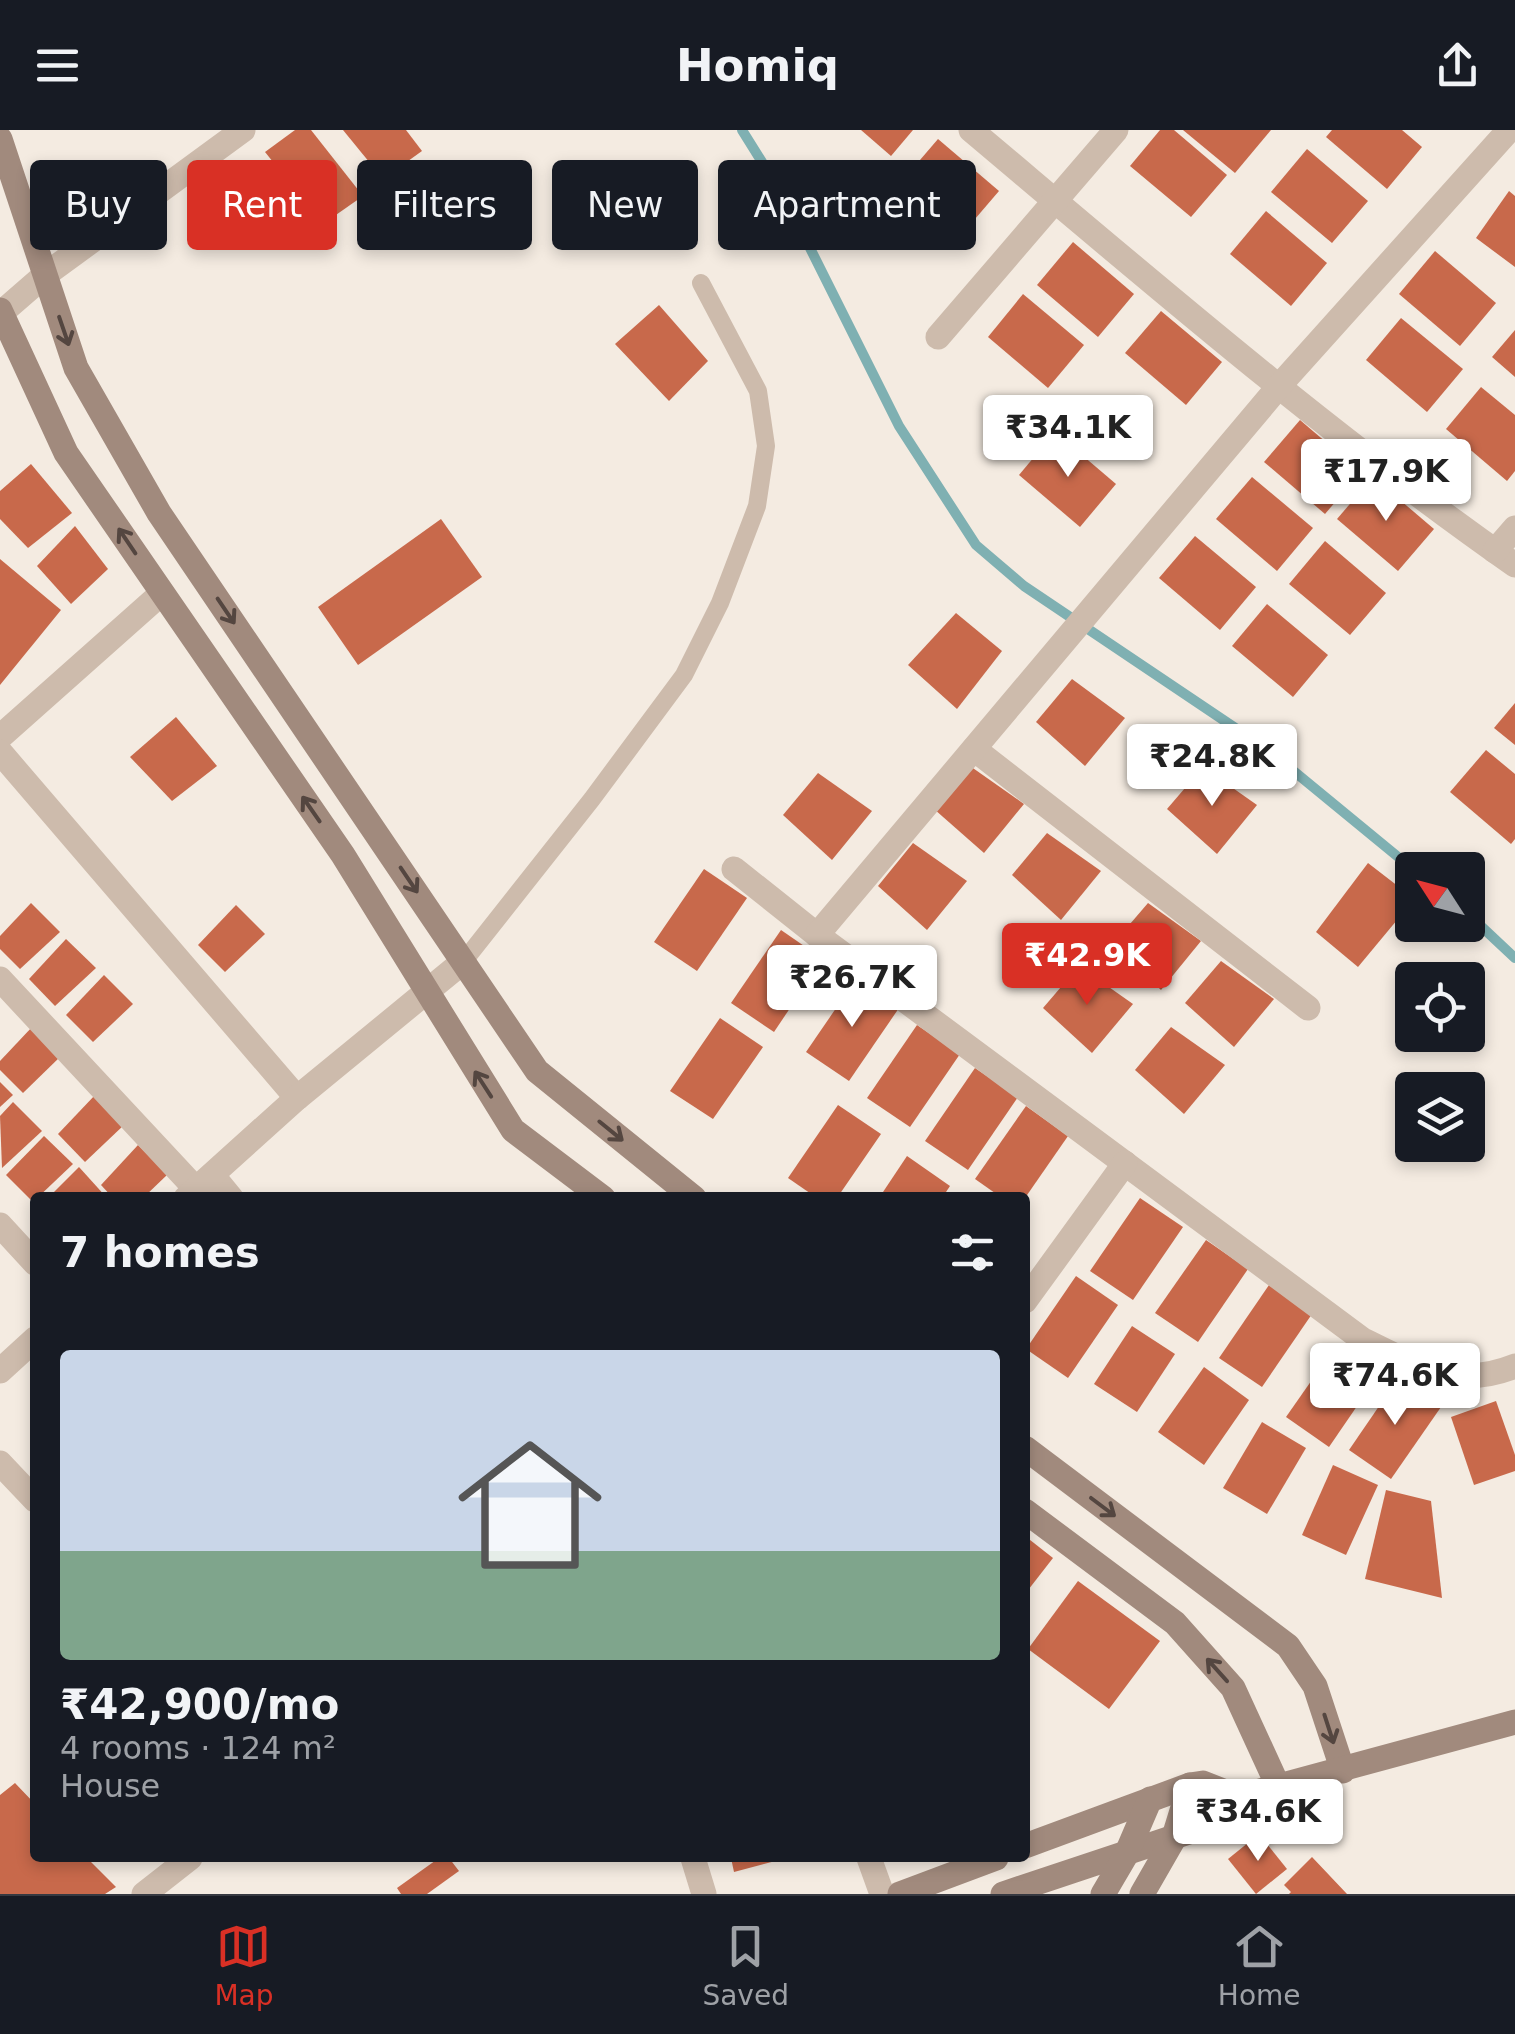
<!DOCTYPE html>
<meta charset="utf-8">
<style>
:root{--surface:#171b24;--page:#20242c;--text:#f1f3f6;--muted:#9ea1a6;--line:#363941;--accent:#d93025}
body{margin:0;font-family:"DejaVu Sans",sans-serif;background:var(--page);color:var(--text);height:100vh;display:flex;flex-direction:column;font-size:38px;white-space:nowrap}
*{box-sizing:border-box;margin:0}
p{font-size:32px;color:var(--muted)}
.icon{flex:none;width:55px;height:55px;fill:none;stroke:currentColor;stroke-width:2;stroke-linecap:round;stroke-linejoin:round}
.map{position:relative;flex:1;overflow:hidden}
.sheet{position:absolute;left:30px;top:1062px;width:1000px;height:670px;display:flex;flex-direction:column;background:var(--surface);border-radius:10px;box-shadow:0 5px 15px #0003}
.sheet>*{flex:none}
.hud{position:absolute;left:30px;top:30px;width:1000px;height:90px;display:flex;gap:20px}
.needle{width:65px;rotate:306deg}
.controls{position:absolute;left:1395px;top:722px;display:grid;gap:20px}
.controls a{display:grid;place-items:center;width:90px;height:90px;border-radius:10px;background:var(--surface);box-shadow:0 5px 15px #0003;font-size:50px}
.price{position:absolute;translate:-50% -85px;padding:0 22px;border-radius:10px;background:#fff;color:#222;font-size:32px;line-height:65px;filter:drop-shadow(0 2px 5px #0008)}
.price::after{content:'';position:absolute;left:50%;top:60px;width:30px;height:22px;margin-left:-15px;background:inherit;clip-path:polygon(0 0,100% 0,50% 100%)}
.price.on{background:var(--accent);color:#fff}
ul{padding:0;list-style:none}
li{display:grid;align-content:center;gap:20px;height:530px;padding:0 30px}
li+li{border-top:2px solid var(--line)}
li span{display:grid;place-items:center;height:310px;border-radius:10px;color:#555}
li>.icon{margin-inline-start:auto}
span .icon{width:180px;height:180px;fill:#fffc;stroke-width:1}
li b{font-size:42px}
h2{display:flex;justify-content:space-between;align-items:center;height:120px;padding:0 30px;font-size:42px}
.tag{padding:0 35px;border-radius:10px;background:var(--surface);box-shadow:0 5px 15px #0003;font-size:35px;line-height:90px}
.tag.on{background:var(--accent);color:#fff}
header{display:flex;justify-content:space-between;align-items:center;height:130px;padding:0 30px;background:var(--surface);font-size:45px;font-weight:600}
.dock{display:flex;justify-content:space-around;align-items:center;height:140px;border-top:2px solid var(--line);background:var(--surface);font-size:28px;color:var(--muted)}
.dock a{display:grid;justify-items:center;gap:5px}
.dock .on{color:var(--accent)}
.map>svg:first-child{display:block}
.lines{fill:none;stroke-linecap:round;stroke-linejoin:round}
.stream{stroke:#7fb0b2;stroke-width:10}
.building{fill:#c8694b}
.lane{stroke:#cdbbac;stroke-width:18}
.street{stroke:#cdbbac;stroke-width:25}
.secondary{stroke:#a18a7d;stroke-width:25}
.oneway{stroke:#544640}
</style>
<header><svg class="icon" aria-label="menu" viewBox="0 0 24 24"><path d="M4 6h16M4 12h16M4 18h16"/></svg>Homiq<svg class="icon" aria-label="share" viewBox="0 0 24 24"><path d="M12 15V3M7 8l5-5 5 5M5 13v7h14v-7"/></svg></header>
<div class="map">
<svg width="1515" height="1764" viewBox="0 0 1515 1764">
<rect width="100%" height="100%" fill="#f4ebe1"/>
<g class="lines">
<g class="stream">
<polyline points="742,0 787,72 899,296 976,415 1024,456 1268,620 1414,740"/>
<polyline points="1468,784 1515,828"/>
</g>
</g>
<g class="building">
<polygon points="295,0 311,0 363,66 323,94 265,22"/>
<polygon points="343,0 406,0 422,21 383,49"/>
<polygon points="861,0 913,0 891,26"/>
<polygon points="1160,0 1174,0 1227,45 1191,87 1130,36"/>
<polygon points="1183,0 1271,0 1235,43"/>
<polygon points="1332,0 1402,0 1422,17 1387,59 1326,7"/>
<polygon points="938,9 999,61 963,103 902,51"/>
<polygon points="1307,19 1368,71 1332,113 1271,62"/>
<polygon points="1509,61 1515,66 1515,137 1476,108"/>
<polygon points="1266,81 1327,133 1291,176 1230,124"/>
<polygon points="1073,112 1134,164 1098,207 1037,155"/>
<polygon points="1435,121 1496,173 1460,216 1399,164"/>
<polygon points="1023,164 1084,215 1048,258 988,207"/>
<polygon points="659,175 708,231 669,271 615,214"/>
<polygon points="1161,181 1222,232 1186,275 1125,223"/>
<polygon points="1401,188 1463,239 1427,282 1366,230"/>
<polygon points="1515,200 1515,247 1492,227"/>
<polygon points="1481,257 1515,285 1515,341 1507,351 1446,299"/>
<polygon points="1300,290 1361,342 1325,384 1264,332"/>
<polygon points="1055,302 1116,354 1080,397 1019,345"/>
<polygon points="31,334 72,383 28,418 0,389 0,361"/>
<polygon points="1252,347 1313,398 1277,441 1216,389"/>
<polygon points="1373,347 1434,399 1398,441 1337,389"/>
<polygon points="441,389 482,447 358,535 318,477"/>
<polygon points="75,396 108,439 71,474 37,436"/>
<polygon points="1195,406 1256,457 1220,500 1159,448"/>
<polygon points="1325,411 1386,463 1350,505 1289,454"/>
<polygon points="0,429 61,480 0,555"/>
<polygon points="1267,474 1328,525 1293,567 1232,516"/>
<polygon points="956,483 1002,521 957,579 908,535"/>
<polygon points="1072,549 1125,588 1085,636 1036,592"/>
<polygon points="1515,573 1515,615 1494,598"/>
<polygon points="176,587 217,636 172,671 130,627"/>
<polygon points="1486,620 1515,644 1515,709 1511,714 1450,662"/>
<polygon points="970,636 1024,674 984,723 934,679"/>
<polygon points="1203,637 1257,675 1217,724 1167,679"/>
<polygon points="818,643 872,681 832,730 783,685"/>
<polygon points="1047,703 1101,741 1061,790 1012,745"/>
<polygon points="913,713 967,751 927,800 878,756"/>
<polygon points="1368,733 1412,767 1412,772 1358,837 1316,802"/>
<polygon points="704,739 747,768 697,841 654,812"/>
<polygon points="31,773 60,802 20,839 0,819 0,806"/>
<polygon points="1148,773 1201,811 1161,860 1112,815"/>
<polygon points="236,775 265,804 225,842 198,815"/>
<polygon points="781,800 823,829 774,902 731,873"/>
<polygon points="66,809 96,838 55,876 29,849"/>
<polygon points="1221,831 1274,869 1234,917 1185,873"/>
<polygon points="1079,836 1133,874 1092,923 1043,878"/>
<polygon points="104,845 133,874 93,912 66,885"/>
<polygon points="856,849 899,878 849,951 806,922"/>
<polygon points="720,888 763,917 713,989 670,961"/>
<polygon points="917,895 960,924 910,997 867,968"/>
<polygon points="33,896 62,925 23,963 0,940 0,931"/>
<polygon points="1171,897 1225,935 1184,984 1135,940"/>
<polygon points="975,938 1018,967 968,1040 925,1011"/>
<polygon points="0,952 13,965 0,977"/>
<polygon points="96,964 125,994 85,1032 58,1004"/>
<polygon points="13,972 42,1001 2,1038 0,986"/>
<polygon points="838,975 881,1004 837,1068 817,1068 788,1048"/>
<polygon points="1026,976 1068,1006 1025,1068 1002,1068 975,1049"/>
<polygon points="44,1006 73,1034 33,1072 6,1045"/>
<polygon points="138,1015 168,1044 143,1068 113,1068 101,1055"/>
<polygon points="907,1026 950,1056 942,1068 879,1068"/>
<polygon points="79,1037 107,1068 48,1068"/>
<polygon points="1140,1068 1183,1097 1133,1170 1090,1141"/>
<polygon points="1206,1110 1248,1139 1198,1212 1155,1183"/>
<polygon points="1076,1146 1118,1175 1068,1248 1026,1219"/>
<polygon points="1269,1155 1312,1184 1262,1257 1219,1228"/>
<polygon points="1132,1196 1175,1224 1137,1282 1094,1254"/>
<polygon points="1337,1214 1379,1244 1329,1317 1286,1287"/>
<polygon points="1204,1237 1249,1270 1204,1335 1158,1302"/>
<polygon points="1399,1247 1441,1277 1391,1349 1349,1320"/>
<polygon points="1496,1271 1515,1325 1515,1341 1474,1355 1451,1287"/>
<polygon points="1262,1292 1306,1318 1267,1384 1223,1358"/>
<polygon points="1333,1335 1378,1355 1346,1425 1302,1405"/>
<polygon points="1386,1360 1431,1371 1442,1468 1365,1449"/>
<polygon points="1025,1406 1053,1428 1025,1464"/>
<polygon points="1078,1451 1160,1511 1109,1579 1028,1519"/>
<polygon points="15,1653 35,1674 35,1728 87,1728 116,1757 105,1764 0,1764 0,1665"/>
<polygon points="1259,1704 1287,1739 1256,1764 1228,1729"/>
<polygon points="1312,1727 1347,1764 1289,1764 1291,1762 1284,1755"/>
<polygon points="439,1728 449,1728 459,1741 427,1764 401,1764 397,1758"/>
<polygon points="731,1728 782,1728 783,1729 734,1742"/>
</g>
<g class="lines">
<polyline class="lane" points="464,831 592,669 684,545 720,473 757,376 766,316 758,261 701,153"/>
<g class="street">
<path d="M971 0C1148 149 1325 302 1515 435"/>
<polyline points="0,184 45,145 243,0"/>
<polyline points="938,207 1116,0"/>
<polyline points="1495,421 1515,398"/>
<polyline points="0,607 162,463"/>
<polyline points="974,619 1308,878"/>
<polyline points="0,622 297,968"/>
<path d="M734 739 817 805 1363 1210C1416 1236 1456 1260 1515 1236"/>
<polyline points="817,805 1280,255 1509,0"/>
<polyline points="0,849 195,1058"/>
<polyline points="213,1046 231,1068"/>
<polyline points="186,1068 297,968 464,831"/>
<polyline points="0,1095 35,1133"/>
<polyline points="1025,1171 1125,1033"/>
<polyline points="0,1241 35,1209"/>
<polyline points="0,1333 35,1370"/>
<polyline points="693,1728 704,1764"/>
<polyline points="869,1728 882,1764"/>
<polyline points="144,1764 190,1728"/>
</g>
<g class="secondary">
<polyline points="0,9 76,238 159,383 537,941 694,1068"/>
<polyline points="0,180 66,323 343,725 513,1000 603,1068"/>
<polyline points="1025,1318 1288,1516 1315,1556 1343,1641"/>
<polyline points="1025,1381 1175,1493 1233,1558 1278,1656"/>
<polyline points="1025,1716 1190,1655 1203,1653 1238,1667"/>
<polyline points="900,1764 996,1728"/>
<polyline points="1003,1764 1210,1695 1238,1667 1515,1592"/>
<polyline points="1103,1764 1126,1725 1150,1669"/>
<polyline points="1142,1764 1173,1710 1190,1655"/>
</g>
</g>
<defs><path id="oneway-shaft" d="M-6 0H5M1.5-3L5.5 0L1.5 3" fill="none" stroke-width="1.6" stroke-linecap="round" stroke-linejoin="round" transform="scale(2.5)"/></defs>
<g class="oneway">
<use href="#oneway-shaft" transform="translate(64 201) rotate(71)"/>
<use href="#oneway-shaft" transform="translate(127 411) rotate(-124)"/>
<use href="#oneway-shaft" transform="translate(226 481) rotate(56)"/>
<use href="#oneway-shaft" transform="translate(311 679) rotate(-125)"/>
<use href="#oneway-shaft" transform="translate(409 750) rotate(56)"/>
<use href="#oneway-shaft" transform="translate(483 954) rotate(-123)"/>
<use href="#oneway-shaft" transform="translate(611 1001) rotate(39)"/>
<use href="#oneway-shaft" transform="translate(1103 1377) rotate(37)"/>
<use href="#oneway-shaft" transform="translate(1217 1540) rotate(-132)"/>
<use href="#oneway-shaft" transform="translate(1329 1599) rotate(72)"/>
</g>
</svg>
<div class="controls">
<a><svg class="needle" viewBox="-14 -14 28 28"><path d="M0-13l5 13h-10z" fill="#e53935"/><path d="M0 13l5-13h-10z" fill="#9ea1a6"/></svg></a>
<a><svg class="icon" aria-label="locate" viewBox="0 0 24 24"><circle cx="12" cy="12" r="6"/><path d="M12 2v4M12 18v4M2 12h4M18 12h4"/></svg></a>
<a><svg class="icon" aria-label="layers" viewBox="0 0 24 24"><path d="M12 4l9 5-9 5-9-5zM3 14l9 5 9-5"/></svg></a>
</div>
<b class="price" style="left:1068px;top:350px">₹34.1K</b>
<b class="price" style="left:1386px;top:394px">₹17.9K</b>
<b class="price" style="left:1212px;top:679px">₹24.8K</b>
<b class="price on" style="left:1087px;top:878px">₹42.9K</b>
<b class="price" style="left:852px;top:900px">₹26.7K</b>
<b class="price" style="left:1395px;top:1298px">₹74.6K</b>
<b class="price" style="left:1258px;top:1734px">₹34.6K</b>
<div class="hud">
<a class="tag">Buy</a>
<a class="tag on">Rent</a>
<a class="tag">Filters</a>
<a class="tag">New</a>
<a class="tag">Apartment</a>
</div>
<section class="sheet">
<h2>7 homes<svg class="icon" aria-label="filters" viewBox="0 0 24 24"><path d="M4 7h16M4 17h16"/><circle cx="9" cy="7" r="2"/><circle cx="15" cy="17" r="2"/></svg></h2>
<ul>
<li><span style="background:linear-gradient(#c9d6e8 65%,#7fa58c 0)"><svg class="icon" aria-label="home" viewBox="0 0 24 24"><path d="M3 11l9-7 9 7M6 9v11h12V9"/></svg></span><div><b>₹42,900/mo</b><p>4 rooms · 124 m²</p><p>House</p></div></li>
</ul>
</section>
</div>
<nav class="dock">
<a class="on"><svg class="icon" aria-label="map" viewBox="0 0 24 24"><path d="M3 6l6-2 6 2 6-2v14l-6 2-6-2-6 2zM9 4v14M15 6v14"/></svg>Map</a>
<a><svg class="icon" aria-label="saved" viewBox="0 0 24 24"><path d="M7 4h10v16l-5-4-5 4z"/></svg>Saved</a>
<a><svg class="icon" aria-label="home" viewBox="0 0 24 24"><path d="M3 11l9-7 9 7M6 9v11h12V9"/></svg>Home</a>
</nav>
